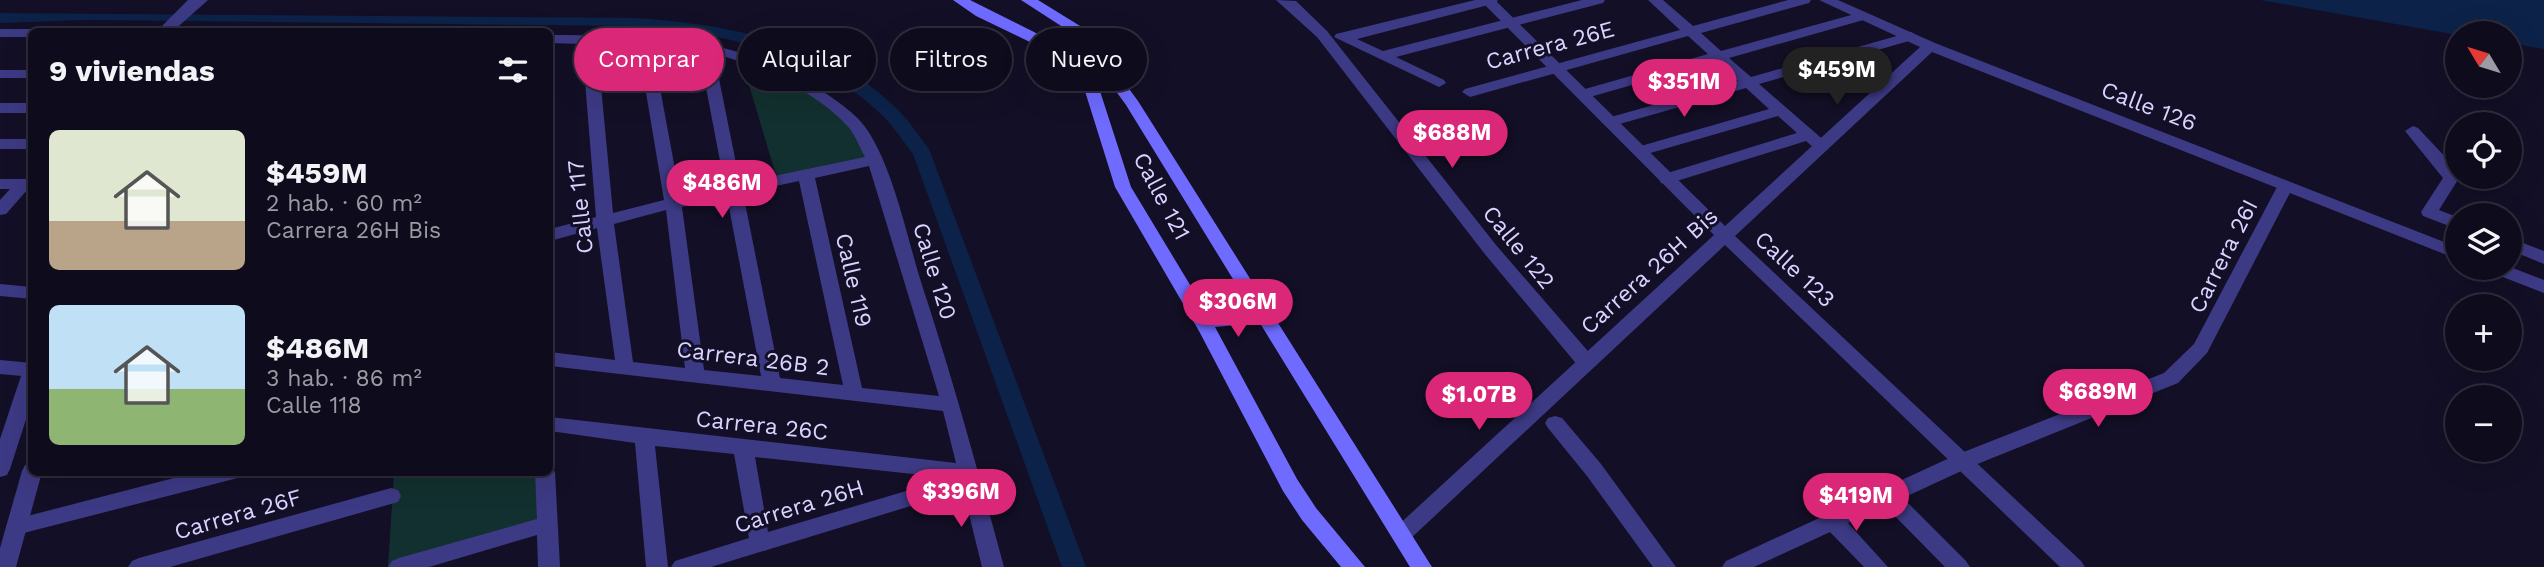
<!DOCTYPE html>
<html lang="es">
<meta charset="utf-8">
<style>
:root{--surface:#0e0b1c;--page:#171425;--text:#f1f3f6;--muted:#9b9ba3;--line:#2e2b3b;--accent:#db2777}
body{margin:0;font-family:"Work Sans",sans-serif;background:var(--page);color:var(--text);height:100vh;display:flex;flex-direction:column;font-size:26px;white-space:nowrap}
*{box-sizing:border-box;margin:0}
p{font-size:23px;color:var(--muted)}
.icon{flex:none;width:38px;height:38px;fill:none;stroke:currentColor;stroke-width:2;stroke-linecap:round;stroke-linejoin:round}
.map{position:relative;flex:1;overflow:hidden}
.sheet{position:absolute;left:28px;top:28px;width:525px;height:448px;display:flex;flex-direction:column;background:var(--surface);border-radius:10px;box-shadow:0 7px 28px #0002,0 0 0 2px var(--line)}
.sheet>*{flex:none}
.guide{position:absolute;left:574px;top:28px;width:665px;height:63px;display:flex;gap:14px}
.needle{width:46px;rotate:308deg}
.controls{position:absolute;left:2445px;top:21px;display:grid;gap:14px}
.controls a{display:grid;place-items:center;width:77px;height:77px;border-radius:50%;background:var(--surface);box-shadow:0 7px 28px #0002,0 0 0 2px var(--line);font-size:35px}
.price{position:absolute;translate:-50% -60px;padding:0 16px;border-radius:24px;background:var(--accent);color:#fff;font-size:23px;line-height:46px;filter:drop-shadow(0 2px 4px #0008)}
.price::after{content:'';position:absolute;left:50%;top:42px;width:21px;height:16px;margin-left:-10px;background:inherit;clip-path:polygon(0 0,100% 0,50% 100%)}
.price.active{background:#222;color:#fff}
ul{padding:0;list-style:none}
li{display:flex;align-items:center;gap:21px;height:175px;padding:0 21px}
li span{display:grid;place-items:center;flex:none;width:196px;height:140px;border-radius:10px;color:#555}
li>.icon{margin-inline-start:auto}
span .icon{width:84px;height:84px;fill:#fffc;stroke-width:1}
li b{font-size:30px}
h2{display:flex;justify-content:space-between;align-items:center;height:84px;padding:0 21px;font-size:30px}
.pill{padding:0 24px;border-radius:32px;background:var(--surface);box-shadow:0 7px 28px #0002,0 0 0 2px var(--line);font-size:24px;line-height:63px}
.pill.active{background:var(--accent);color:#fff}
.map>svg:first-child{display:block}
.green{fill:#12302f}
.water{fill:#0c2248}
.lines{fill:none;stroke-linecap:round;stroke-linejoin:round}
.minor{fill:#3d3a85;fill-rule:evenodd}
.tertiary{fill:#3d3a85;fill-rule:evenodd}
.secondary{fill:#6f6bff;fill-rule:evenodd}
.labels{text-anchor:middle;stroke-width:6;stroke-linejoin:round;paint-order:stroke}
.street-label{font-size:23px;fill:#d9d4ff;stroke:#130f26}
</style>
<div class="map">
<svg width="2544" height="567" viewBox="0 0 2544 567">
<rect width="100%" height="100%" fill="#130f26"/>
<g class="green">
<polygon points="740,55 781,73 856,126 875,160 778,182"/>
<polygon points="394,473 545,473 547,524 399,567 388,567"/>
</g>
<g class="water">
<polygon points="2260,0 2544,0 2544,49 2510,43 2510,33 2457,35"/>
<path d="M0 13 636 18C725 24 834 43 899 111 910 122 919 136 929 149L1086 567H1062L913 154C903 141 894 127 883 116 815 50 720 33 630 26L87 20 0 23Z"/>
</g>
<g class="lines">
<g class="minor">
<polygon points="1276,0 1296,1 1327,31 1496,245 1593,357 1595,362 1593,367 1579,367 1484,253 1317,37"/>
<polygon points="1475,0 1498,0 1496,3 1357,39 1383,51 1582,0 1605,0 1603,3 1396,57 1444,80 1446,83 1439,87 1334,37 1336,34"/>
<polygon points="1648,0 1663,0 1693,26 1788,0 1811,0 1809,3 1701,33 1721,51 1862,12 1869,16 1867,19 1729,58 1751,77 1911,32 1918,36 1916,39 1759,84 1827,143 1829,146 1827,149 1815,149 1806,141 1667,184 1661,183 1659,179 1661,175 1797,133 1778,116 1640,156 1632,151 1634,148 1769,109 1746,88 1609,127 1601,122 1604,119 1738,81 1716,61 1583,99 1575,94 1578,91 1708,54 1688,36 1470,97 1462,92 1465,89 1680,30"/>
<polygon points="0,29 32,29 38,32 32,32 32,37 0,37"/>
<path d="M550 35C646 36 720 32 807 82 826 93 848 107 862 123 891 158 907 237 921 282 952 376 978 471 1004 567H982L963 490 711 567H671L675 561 749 538 734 454 655 446 668 567H646L635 443 550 431V417L956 463 943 411 550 366V352L615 360 597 228 550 241V229L596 217 582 44 550 43ZM597 44 638 45 664 200 613 213ZM652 45 699 51 725 187 680 196ZM714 54C756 63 822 95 850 129 856 137 860 148 865 157L740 183ZM869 166 939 396 862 388 815 178ZM799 181 843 385 780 378 743 193ZM727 197 761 376 704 370 682 207ZM666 210 685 368 633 362 614 224ZM755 457 950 478 768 532Z"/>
<rect x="0" y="70" width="32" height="8"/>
<rect x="0" y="103" width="32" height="10"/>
<polygon points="2413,126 2418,128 2450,162 2459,178 2439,210 2457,217 2457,229 2423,216 2421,212 2443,178 2405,131"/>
<rect x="0" y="139" width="32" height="10"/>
<polygon points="0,179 32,179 32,189 28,189 6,214 0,215 0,200 10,189 0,189"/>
<polygon points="2286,180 2294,185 2207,353 2178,383 1970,467 1903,498 1966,561 1970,567 1945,567 1885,506 1848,523 1888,567 1864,567 1830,532 1754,567 1722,567 1726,561 1956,455 2164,373 2194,344 2278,185"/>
<polygon points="2510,238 2544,251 2544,264 2510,250"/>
<polygon points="0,284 32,287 32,299 0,296"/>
<polygon points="0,360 32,363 32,377 0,374"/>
<polygon points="1555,416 1562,418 1601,464 1676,567 1653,567 1587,476 1548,428 1545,423 1548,418"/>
<polygon points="550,466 555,472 560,567 538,567 537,535 429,567 388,567 392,561 399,558 537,519 535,472 550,472"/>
<polygon points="197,472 240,472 237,478 230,480 16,535 9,533 6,527 9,521 16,519"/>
<polygon points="391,488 398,490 401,496 398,502 170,567 128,567 132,561 139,558"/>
</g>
<g class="tertiary">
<polygon points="188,0 208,0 172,32 156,32"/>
<polygon points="1480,0 1495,0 1725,226 1920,47 1819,0 1838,0 1935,43 2457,247 2457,259 1932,52 1735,236 2081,561 2085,567 2060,567 1725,245 1409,540 1402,543 1395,540 1392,534 1395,528 1714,235"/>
<polygon points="2510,267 2544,280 2544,293 2490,272 2487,268"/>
<polygon points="32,363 32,401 10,469 7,475 0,477 0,439 23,370 25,365"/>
<polygon points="32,463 32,472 42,472 16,567 0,567 0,548 22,471 25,465"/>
</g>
<path class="secondary" d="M953 0H970L1080 55 1099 88 1131 187 1204 308C1217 317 1229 316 1241 307L1244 297 1126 105 1075 35 1021 0H1038L1085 29 1138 101 1432 567H1410L1255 315 1237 325 1215 327 1297 479 1316 508 1365 567H1341L1302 520 1283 491 1199 331 1115 187 1084 88 1069 61 976 16Z"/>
</g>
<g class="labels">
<g class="street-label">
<text transform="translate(1550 45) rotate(-15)" y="8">Carrera 26E</text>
<text transform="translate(2149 106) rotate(21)" y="8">Calle 126</text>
<text transform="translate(1162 196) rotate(62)" y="8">Calle 121</text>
<text transform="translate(580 207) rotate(-96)" y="8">Calle 117</text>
<text transform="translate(1519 247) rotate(51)" y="8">Calle 122</text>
<text transform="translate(2223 256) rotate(-63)" y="8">Carrera 26I</text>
<text transform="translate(1795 269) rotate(43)" y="8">Calle 123</text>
<text transform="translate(935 271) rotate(73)" y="8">Calle 120</text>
<text transform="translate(1649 271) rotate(-42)" y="8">Carrera 26H Bis</text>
<text transform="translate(854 280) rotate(77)" y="8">Calle 119</text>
<text transform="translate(753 358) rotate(7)" y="8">Carrera 26B 2</text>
<text transform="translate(762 425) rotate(6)" y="8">Carrera 26C</text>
<text transform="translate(799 506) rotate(-17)" y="8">Carrera 26H</text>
<text transform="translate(238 514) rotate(-16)" y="8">Carrera 26F</text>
</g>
</g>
</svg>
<div class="controls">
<a><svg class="needle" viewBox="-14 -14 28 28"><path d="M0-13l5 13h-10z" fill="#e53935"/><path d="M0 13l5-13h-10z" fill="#9b9ba3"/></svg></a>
<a><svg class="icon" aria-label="locate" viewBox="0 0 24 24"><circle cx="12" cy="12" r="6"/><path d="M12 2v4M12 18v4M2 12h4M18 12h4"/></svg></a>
<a><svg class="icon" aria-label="layers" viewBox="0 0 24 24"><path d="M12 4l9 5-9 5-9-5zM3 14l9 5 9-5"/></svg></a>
<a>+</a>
<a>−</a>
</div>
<b class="price active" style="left:1837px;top:107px">$459M</b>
<b class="price" style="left:1684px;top:119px">$351M</b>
<b class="price" style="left:1452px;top:170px">$688M</b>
<b class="price" style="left:722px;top:220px">$486M</b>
<b class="price" style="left:1238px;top:339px">$306M</b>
<b class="price" style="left:2098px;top:429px">$689M</b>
<b class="price" style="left:1479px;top:432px">$1.07B</b>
<b class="price" style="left:961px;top:529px">$396M</b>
<b class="price" style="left:1856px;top:533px">$419M</b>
<div class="guide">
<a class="pill active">Comprar</a>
<a class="pill">Alquilar</a>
<a class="pill">Filtros</a>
<a class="pill">Nuevo</a>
</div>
<section class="sheet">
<h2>9 viviendas<svg class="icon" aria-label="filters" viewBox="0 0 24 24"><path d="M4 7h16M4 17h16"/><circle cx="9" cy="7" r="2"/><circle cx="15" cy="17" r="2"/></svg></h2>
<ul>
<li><span style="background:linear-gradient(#dfe7d0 65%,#b9a48a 0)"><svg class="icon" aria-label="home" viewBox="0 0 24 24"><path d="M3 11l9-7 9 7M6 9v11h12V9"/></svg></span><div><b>$459M</b><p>2 hab. · 60 m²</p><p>Carrera 26H Bis</p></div></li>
<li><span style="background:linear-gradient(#bfe0f5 60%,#8fb573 0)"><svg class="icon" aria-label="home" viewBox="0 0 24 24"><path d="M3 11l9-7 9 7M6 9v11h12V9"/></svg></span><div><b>$486M</b><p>3 hab. · 86 m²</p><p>Calle 118</p></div></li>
</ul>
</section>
</div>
